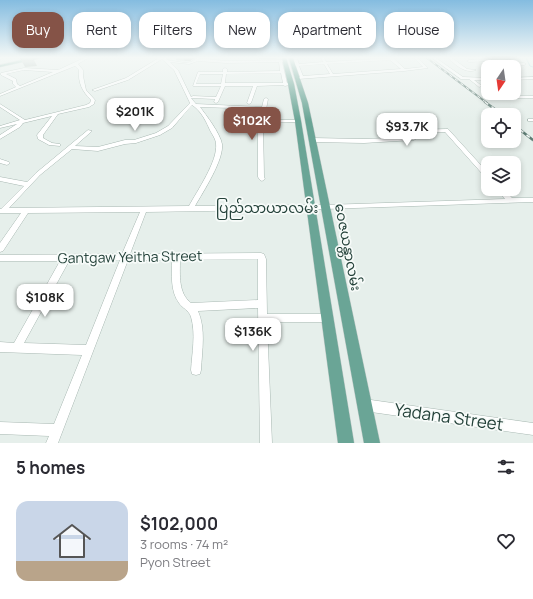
<!DOCTYPE html>
<meta charset="utf-8">
<style>
:root{--surface:#fff;--page:#f2f2f3;--text:#2b2b33;--muted:#7c7c81;--line:#e1e1e2;--accent:#855347}
body{margin:0;font-family:Manrope,"Noto Sans Myanmar",sans-serif;background:var(--page);color:var(--text);height:100vh;display:flex;flex-direction:column;font-size:15px;white-space:nowrap}
*{box-sizing:border-box;margin:0}
p{font-size:13px;color:var(--muted)}
.icon{flex:none;width:22px;height:22px;fill:none;stroke:currentColor;stroke-width:2;stroke-linecap:round;stroke-linejoin:round}
.map{position:relative;height:443px;overflow:hidden}
.details{display:flex;flex-direction:column;background:var(--surface);flex:1}
.details>*{flex:none}
.banner{position:absolute;left:12px;top:12px;width:509px;height:36px;display:flex;gap:8px}
.needle{width:26px;rotate:193deg}
.controls{position:absolute;left:481px;top:60px;display:grid;gap:8px}
.controls a{display:grid;place-items:center;width:40px;height:40px;border-radius:8px;background:var(--surface);box-shadow:0 2px 6px #0003;font-size:20px}
.price{position:absolute;translate:-50% -34px;padding:0 9px;border-radius:8px;background:#fff;color:#222;font-size:13px;line-height:26px;filter:drop-shadow(0 1px 2px #0008)}
.price::after{content:'';position:absolute;left:50%;top:24px;width:12px;height:9px;margin-left:-6px;background:inherit;clip-path:polygon(0 0,100% 0,50% 100%)}
.price.on{background:var(--accent);color:#fff}
ul{padding:0;list-style:none}
li{display:flex;align-items:center;gap:12px;height:100px;padding:0 16px}
li+li{border-top:1px solid var(--line)}
li span{display:grid;place-items:center;flex:none;width:112px;height:80px;border-radius:12px;color:#555}
li>.icon{margin-inline-start:auto}
span .icon{width:48px;height:48px;fill:#fffc;stroke-width:1}
li b{font-size:17px}
h2{display:flex;justify-content:space-between;align-items:center;height:48px;padding:0 16px;font-size:17px}
.chip{padding:0 14px;border-radius:12px;background:var(--surface);box-shadow:0 2px 6px #0003;font-size:14px;line-height:36px}
.chip.on{background:var(--accent);color:#fff}
.map>svg:first-child{display:block}
.lines{fill:none;stroke-linecap:round;stroke-linejoin:round}
.stream{stroke:#8ec9d4;stroke-width:1}
.minor-casing{stroke:#a8b8b2;stroke-width:1}
.major-casing{stroke:#c2cac8;stroke-width:1}
.minor{fill:#fff;fill-rule:evenodd}
.major{fill:#6aa596;fill-rule:evenodd}
.rail-far1-casing{stroke:#5f7d75;stroke-width:2}
.rail-casing{stroke:#5f7d75;stroke-width:2.5}
.rail-far1{stroke:#f7fbf9;stroke-width:1;stroke-dasharray:3.5;stroke-linecap:butt}
.rail{stroke:#f7fbf9;stroke-width:1.5;stroke-dasharray:4;stroke-linecap:butt}
.wall{fill:#a1aea9}
.shaded-wall{fill:#838d89}
.building{fill:#bbcac4;stroke:#838d89}
.labels{text-anchor:middle;stroke-width:3.5;stroke-linejoin:round;paint-order:stroke}
.street-label{font-size:14px;fill:#24423a;stroke:#f7fbf9}
.near-street-label{font-size:17px;fill:#24423a;stroke:#f7fbf9}
</style>
<div class="map">
<svg width="533" height="443" viewBox="0 0 533 443">
<rect width="100%" height="100%" fill="#e6efeb"/>
<g class="lines">
<polyline class="stream" points="526,58 530,66 533,67"/>
<defs>
<g id="minor">
<polygon points="0,58 2,58 0,60"/>
<path d="M84 58H88L78 64 83 70V76L86 90 95 100 94 104 89 107 58 114 43 135V138L52 143 60 144V146L49 145 38 139 37 135 52 116 23 123 20 127 0 139V135L17 124 0 128V126L20 120 0 107V104L25 120 86 105 90 103 91 100C82 91 78 83 79 70L75 66 0 96V94L16 87 13 84V81L1 75V73L24 68 58 70ZM24 70 53 72 20 86 17 84 16 79 6 74Z"/>
<path d="M159 58H166L167 60 185 63 191 62 197 58 226 61 285 60 286 62H282L287 83 293 84 285 86 283 85 257 86 251 103 249 104 247 103 253 86H225L218 102 216 103 214 102 215 99 191 98 196 104 262 107 264 99 266 98 268 99 264 120H298L300 121 298 122 263 123 264 177 265 179 262 181 260 180 258 177V132L246 131 244 130 246 129H259V122L262 109 200 107C206 115 220 133 222 144 224 160 203 192 195 206L325 205 505 199 497 189H504L512 198H533V202L325 209 146 212 130 254 261 253 264 254 266 259 267 314H327L330 315 332 318 330 321 327 322H267L272 443H260L258 308 198 311C206 329 202 351 201 370L200 374 196 375 192 374 191 370C192 353 196 334 191 317 189 310 182 308 179 303 170 291 172 274 172 260H128L58 443H46L49 436 0 434V422L54 424 82 355 0 352V342L14 343 60 261H0V255L122 254 140 212 28 213 3 251 0 252V243L21 213H0V209H1L24 186 0 181V177L27 182 36 173 88 130 92 131 75 146 98 147 125 140H134L156 133 168 126 190 103 174 70 162 59 128 80 95 91 92 90 126 78ZM198 61 226 63 279 62 280 71 227 72V69L225 68 223 69V72H198L193 86H221L216 97 193 96 191 97 178 70 170 62 189 64ZM281 73 283 83H225L226 74ZM200 74H223L221 84H196ZM192 105C200 110 205 119 209 128 211 133 216 139 216 144 218 161 197 191 189 206L9 208 40 175 72 149 98 151 125 144 136 143 160 135 172 128ZM258 259V300L191 303C178 293 180 275 180 260ZM120 260 86 345 24 343 69 261Z"/>
<path d="M293 58H297L299 64 323 62 321 58H324L326 62 393 58 405 69 423 67 414 58H418L428 68 404 71 298 79 296 78 300 77 296 66 292 65 295 64ZM390 60 401 69 333 74 327 64ZM324 64 330 74 303 76 299 66Z"/>
<polygon points="432,58 436,58 463,77 488,78 488,80 474,80 482,86 479,87 469,79 461,79"/>
<path d="M448 58H452L467 69 476 70C465 74 456 65 448 58Z"/>
<polygon points="491,59 492,61 469,62 467,61 469,60"/>
<polygon points="509,59 515,63 524,63 526,64 524,65 499,65 497,64 510,62 507,60"/>
<polygon points="533,77 533,79 514,80 514,78"/>
<polygon points="493,96 533,96 533,98 494,98 492,97"/>
<rect x="528" y="119" width="5" height="2"/>
<polygon points="446,129 448,129 488,173 488,179 486,178 445,132 423,133 414,140 364,143 312,142 309,140 312,138 364,139 413,137 421,130"/>
<polygon points="0,159 9,162 10,163 7,165 0,163"/>
<polygon points="364,399 533,423 533,435 364,411 360,409 358,405 360,401"/>
</g>
<g id="major">
<polygon points="30,58 41,58 0,67 0,65"/>
<polygon points="282,58 286,58 294,84 301,121 354,443 338,443 295,121 288,84"/>
<polygon points="289,58 293,58 308,103 380,443 364,443 302,103"/>
</g>
</defs>
<use href="#minor" class="minor-casing"/>
<use href="#major" class="major-casing"/>
<use href="#minor" class="minor"/>
<use href="#major" class="major"/>
<defs>
<polyline id="rail-far1" points="427,58 487,103"/>
<g id="rail">
<polyline points="485,102 503,115"/>
<polyline points="514,125 533,140"/>
</g>
</defs>
<use href="#rail-far1" class="rail-far1-casing"/>
<use href="#rail" class="rail-casing"/>
<use href="#rail-far1" class="rail-far1"/>
<use href="#rail" class="rail"/>
</g>
<g class="wall">
<polygon points="20,58 34,60 37,66 25,67"/>
<polygon points="176,58 194,58 190,61 185,61 176,60"/>
<rect x="259" y="58" width="17" height="1"/>
</g>
<polygon class="shaded-wall" points="184,58 194,58 190,61 185,61"/>
<polygon class="building" points="20,58 32,58 34,60 22,60"/>
<linearGradient id="sky" x2="0" y2="1"><stop stop-color="#84bce0"/><stop offset="0.48" stop-color="#f4f8f6"/><stop offset="1" stop-color="#f4f8f6" stop-opacity="0"/></linearGradient>
<rect width="533" height="120" fill="url(#sky)"/>
<g class="labels">
<g class="street-label">
<text x="267" y="213">ပြည်သာယာလမ်း</text>
<text transform="translate(348 247) rotate(79)" y="5">ဝေဇယန္တာလမ်း</text>
<text transform="translate(130 257) rotate(-1)" y="5">Gantgaw Yeitha Street</text>
</g>
<g class="near-street-label">
<text transform="translate(449 417) rotate(8)" y="6">Yadana Street</text>
</g>
</g>
</svg>
<div class="controls">
<a><svg class="needle" viewBox="-14 -14 28 28"><path d="M0-13l5 13h-10z" fill="#e53935"/><path d="M0 13l5-13h-10z" fill="#7c7c81"/></svg></a>
<a><svg class="icon" aria-label="locate" viewBox="0 0 24 24"><circle cx="12" cy="12" r="6"/><path d="M12 2v4M12 18v4M2 12h4M18 12h4"/></svg></a>
<a><svg class="icon" aria-label="layers" viewBox="0 0 24 24"><path d="M12 4l9 5-9 5-9-5zM3 14l9 5 9-5"/></svg></a>
</div>
<b class="price" style="left:135px;top:132px">$201K</b>
<b class="price on" style="left:252px;top:141px">$102K</b>
<b class="price" style="left:407px;top:147px">$93.7K</b>
<b class="price" style="left:45px;top:318px">$108K</b>
<b class="price" style="left:253px;top:352px">$136K</b>
<div class="banner">
<a class="chip on">Buy</a>
<a class="chip">Rent</a>
<a class="chip">Filters</a>
<a class="chip">New</a>
<a class="chip">Apartment</a>
<a class="chip">House</a>
</div>
</div>
<section class="details">
<h2>5 homes<svg class="icon" aria-label="filters" viewBox="0 0 24 24"><path d="M4 7h16M4 17h16"/><circle cx="9" cy="7" r="2"/><circle cx="15" cy="17" r="2"/></svg></h2>
<ul>
<li><span style="background:linear-gradient(#c9d6e8 75%,#b9a48a 0)"><svg class="icon" aria-label="home" viewBox="0 0 24 24"><path d="M3 11l9-7 9 7M6 9v11h12V9"/></svg></span><div><b>$102,000</b><p>3 rooms · 74 m²</p><p>Pyon Street</p></div><svg class="icon" aria-label="heart" viewBox="0 0 24 24"><path d="M12 20l-8-8c-3-5 5-10 8-4 3-6 11-1 8 4z"/></svg></li>
</ul>
</section>
